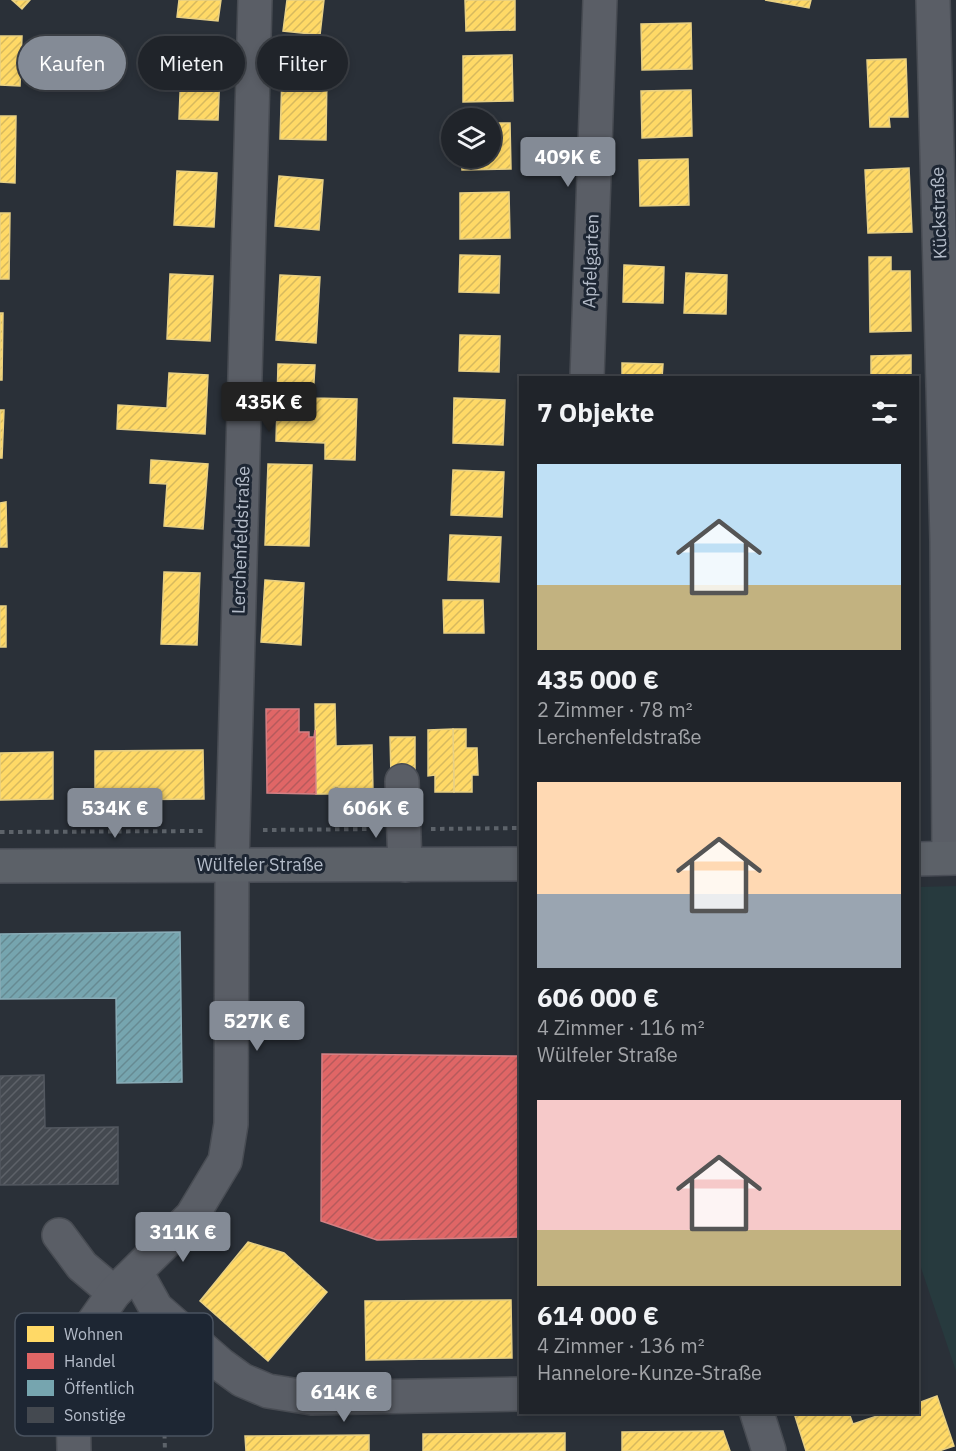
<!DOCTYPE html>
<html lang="de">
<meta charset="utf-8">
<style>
:root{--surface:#20242a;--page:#282c32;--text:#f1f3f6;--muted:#a2a4a8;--line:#3d4147;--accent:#848b96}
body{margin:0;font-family:"IBM Plex Sans",sans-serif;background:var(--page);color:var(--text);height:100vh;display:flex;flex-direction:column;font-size:22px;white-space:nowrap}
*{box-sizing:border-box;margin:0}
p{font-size:20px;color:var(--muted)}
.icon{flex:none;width:33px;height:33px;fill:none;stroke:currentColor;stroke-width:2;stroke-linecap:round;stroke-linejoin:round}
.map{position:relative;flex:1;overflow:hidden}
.side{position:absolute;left:519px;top:376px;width:400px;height:1038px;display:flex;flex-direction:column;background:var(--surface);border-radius:0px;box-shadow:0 3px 9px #0003,0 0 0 2px var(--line)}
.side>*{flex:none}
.top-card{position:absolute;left:18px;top:36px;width:411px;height:54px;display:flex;gap:12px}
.buttons{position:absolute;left:441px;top:108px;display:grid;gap:12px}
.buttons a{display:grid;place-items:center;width:60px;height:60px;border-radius:50%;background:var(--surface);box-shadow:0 3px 9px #0003,0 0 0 2px var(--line);font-size:30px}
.price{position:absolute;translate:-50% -51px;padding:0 14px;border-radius:6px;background:var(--accent);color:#fff;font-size:20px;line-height:39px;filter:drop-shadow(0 2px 3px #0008)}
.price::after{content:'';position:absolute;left:50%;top:36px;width:18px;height:14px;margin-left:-9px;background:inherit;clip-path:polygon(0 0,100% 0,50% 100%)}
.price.current{background:#222;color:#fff}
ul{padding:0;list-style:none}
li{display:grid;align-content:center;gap:12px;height:318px;padding:0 18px}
li span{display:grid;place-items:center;height:186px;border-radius:0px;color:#555}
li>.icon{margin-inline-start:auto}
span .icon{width:108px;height:108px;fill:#fffc;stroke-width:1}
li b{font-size:26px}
h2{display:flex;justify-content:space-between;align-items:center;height:72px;padding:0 18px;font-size:26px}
.chip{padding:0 21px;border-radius:27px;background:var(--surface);box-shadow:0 3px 9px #0003,0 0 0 2px var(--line);font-size:21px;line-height:54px}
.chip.current{background:var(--accent);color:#fff}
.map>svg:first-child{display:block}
.garden{fill:#273a3e}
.homes{fill:url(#homes-hatch);stroke:#e8d084;stroke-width:1.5}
.shops{fill:url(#shops-hatch);stroke:#d38084;stroke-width:1.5}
.public{fill:url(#public-hatch);stroke:#89acb7;stroke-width:1.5}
.building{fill:url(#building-hatch);stroke:#52575f;stroke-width:1.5}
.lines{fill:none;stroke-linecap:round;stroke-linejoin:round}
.minor-casing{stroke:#484c53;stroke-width:36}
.major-casing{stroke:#484c55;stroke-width:36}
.path{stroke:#5d636a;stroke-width:4;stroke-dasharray:4.5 4.5;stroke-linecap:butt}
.minor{stroke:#5a5e66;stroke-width:33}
.major{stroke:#5c6168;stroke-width:33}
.labels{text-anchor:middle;stroke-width:6;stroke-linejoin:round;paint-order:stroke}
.street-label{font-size:18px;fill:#b4bcc9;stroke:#1d2633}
.key{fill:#1d2633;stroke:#4a5360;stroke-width:1.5}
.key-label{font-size:16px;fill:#b4bcc9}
</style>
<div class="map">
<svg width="956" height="1451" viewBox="0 0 956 1451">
<defs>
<pattern id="homes-hatch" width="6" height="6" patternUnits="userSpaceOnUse" patternTransform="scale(1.5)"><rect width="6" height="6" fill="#ffd966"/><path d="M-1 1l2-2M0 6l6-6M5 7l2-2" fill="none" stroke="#d7b95e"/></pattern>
<pattern id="shops-hatch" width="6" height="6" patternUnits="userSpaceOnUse" patternTransform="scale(1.5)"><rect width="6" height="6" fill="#e06666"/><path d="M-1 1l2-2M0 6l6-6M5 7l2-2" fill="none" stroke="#b65a5c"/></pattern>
<pattern id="public-hatch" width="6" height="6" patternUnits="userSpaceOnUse" patternTransform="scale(1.5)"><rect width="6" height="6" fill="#76a5af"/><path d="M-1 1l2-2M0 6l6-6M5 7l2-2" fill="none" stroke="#668a92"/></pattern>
<pattern id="building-hatch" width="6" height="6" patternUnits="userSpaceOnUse" patternTransform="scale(1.5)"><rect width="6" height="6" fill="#444950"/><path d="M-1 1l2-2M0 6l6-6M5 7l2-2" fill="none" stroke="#5d6168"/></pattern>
</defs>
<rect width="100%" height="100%" fill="#2a3038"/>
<polygon class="garden" points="956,886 956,1371 918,1259 918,887"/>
<g class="homes">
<polygon points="12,0 30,0 22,9"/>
<polygon points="179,0 221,0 218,21 177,17"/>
<polygon points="287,0 324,0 320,35 283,31"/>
<polygon points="465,0 515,0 515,30 466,31"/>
<polygon points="765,0 811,0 809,8"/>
<polygon points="691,23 692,69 642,70 641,24"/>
<polygon points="0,36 22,36 20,86 0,85"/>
<polygon points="512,55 513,101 463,102 463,56"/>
<polygon points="906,59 908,117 889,117 890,127 870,127 867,60"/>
<polygon points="181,69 220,71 218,120 179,119"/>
<polygon points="282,74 327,75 326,140 280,139"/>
<polygon points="691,90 692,136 642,138 641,91"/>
<polygon points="0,116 16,116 15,183 0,182"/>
<polygon points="490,123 510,123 511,169 462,170 461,158 490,158"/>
<polygon points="688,159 689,205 640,206 639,160"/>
<polygon points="909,168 912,232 868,233 865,170"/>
<polygon points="177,171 217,173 214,227 174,225"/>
<polygon points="279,176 323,180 319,230 275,226"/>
<polygon points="509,192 510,238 460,239 460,193"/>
<polygon points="0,213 10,213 9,279 0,279"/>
<polygon points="460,255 500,256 499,293 459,292"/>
<polygon points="869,257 891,257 891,271 910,271 911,331 870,332"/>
<polygon points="624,265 664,267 663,303 623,302"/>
<polygon points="686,273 727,275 726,314 684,313"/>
<polygon points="170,274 213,276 210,341 167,339"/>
<polygon points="280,275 320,277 316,343 276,340"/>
<polygon points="0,313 3,313 2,380 0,380"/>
<polygon points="460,335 500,336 499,372 459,371"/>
<polygon points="911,355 911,378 871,378 871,356"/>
<polygon points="622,363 663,364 662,378 622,378"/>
<polygon points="278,364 315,365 313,398 357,399 355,460 325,459 325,443 276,441"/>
<polygon points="169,373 208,375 205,434 117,429 118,405 167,408"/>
<polygon points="688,375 729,376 729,378 688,378"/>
<polygon points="454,398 505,400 503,445 453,443"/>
<polygon points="0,410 4,410 2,458 0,458"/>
<polygon points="151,460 208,464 203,529 164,526 167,484 150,483"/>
<polygon points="268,464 312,465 309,546 265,545"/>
<polygon points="453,470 504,472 502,517 451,515"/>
<polygon points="6,502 7,547 0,547 0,503"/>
<polygon points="450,535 501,537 499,582 448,580"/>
<polygon points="164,572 200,573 197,645 161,644"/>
<polygon points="265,580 304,583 301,645 261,642"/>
<polygon points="443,600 483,600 484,633 444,633"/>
<rect x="0" y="606" width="6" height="41"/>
<polygon points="315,704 335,704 336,746 372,745 373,792 339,792 339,787 334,787 334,794 316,794"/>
<polygon points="453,729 466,729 466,748 477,748 478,775 472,775 472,792 454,792"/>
<polygon points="453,729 454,792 435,792 435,775 428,776 428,730"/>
<polygon points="390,737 415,737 415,776 391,776"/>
<polygon points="203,750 204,799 95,800 95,751"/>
<polygon points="53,752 53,799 0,800 0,753"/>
<polygon points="248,1242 284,1253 327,1292 268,1361 200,1301"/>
<polygon points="511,1300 512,1358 366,1360 365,1301"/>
<polygon points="937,1396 954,1446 939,1451 806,1451 794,1413 849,1413 853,1424 886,1413 918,1413 918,1403"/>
<polygon points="723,1431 730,1451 622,1451 622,1432"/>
<polygon points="565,1433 565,1451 423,1451 423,1434"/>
<polygon points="369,1435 369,1451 246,1451 245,1436"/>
</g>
<g class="shops">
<polygon points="266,709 299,709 299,732 309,732 309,737 314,737 315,730 316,794 267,793"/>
<polygon points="322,1054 520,1056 520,1237 377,1240 321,1221"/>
</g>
<polygon class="public" points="180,932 182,1082 117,1083 116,998 0,999 0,934"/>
<polygon class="building" points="44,1075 45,1128 118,1127 118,1184 0,1185 0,1076"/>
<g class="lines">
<defs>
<g id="minor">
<polyline points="933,0 947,540 949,858"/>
<polyline points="587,378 600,0"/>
<polyline points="402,781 405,865"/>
<polyline points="59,1235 82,1266 114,1293"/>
<polyline points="136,1272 156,1308 220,1364 242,1380 268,1391 312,1398 520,1394"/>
<polyline points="757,1413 769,1451"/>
<polyline points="74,1451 73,1402 77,1363 86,1333 114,1293 192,1216 225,1161 231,1124 232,864 255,0"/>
</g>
<g id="major">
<polyline points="918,859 956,858"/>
<polyline points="0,866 520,864"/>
</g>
</defs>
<use href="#minor" class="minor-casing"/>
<use href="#major" class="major-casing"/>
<g class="path">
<polyline points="431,829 520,828"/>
<polyline points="263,830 376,829"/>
<polyline points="0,832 205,831"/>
<polyline points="162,1353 165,1451"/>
</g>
<use href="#minor" class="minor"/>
<use href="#major" class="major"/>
</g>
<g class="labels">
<g class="street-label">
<text transform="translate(939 213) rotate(-92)" y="6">Kückstraße</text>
<text transform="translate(591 261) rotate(-88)" y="6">Apfelgarten</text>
<text transform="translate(241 540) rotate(-88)" y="6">Lerchenfeldstraße</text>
<text x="260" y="871">Wülfeler Straße</text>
</g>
</g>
<rect x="15" y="1313" width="198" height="123" rx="9" class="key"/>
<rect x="27" y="1326" width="27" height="16" fill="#ffd966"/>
<rect x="27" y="1353" width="27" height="16" fill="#e06666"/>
<rect x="27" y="1380" width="27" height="16" fill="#76a5af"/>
<rect x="27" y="1407" width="27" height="16" fill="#444950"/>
<g class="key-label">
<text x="64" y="1340">Wohnen</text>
<text x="64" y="1367">Handel</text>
<text x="64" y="1394">Öffentlich</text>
<text x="64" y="1421">Sonstige</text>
</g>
</svg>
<div class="buttons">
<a><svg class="icon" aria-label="layers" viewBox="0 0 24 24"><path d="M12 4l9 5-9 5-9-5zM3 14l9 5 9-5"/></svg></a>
</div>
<b class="price" style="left:568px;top:188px">409K €</b>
<b class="price current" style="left:269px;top:433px">435K €</b>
<b class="price" style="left:115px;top:839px">534K €</b>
<b class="price" style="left:376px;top:839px">606K €</b>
<b class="price" style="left:257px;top:1052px">527K €</b>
<b class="price" style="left:183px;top:1263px">311K €</b>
<b class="price" style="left:344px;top:1423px">614K €</b>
<div class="top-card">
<a class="chip current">Kaufen</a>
<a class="chip">Mieten</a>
<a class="chip">Filter</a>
</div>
<section class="side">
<h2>7 Objekte<svg class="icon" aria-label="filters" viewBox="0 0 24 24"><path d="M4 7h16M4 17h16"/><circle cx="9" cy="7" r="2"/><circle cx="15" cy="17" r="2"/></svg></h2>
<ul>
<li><span style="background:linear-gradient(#bfe0f5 65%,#c2b280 0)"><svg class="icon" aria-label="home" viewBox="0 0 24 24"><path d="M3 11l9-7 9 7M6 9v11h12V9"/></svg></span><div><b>435 000 €</b><p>2 Zimmer · 78 m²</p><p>Lerchenfeldstraße</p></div></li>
<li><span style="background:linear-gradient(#ffd9b3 60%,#9aa5b1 0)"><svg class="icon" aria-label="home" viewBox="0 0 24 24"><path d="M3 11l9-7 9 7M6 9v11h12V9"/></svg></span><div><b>606 000 €</b><p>4 Zimmer · 116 m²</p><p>Wülfeler Straße</p></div></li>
<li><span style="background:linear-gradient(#f6c9c9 70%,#c2b280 0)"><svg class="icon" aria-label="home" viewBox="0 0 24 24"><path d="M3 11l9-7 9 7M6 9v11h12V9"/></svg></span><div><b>614 000 €</b><p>4 Zimmer · 136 m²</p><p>Hannelore-Kunze-Straße</p></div></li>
</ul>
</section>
</div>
